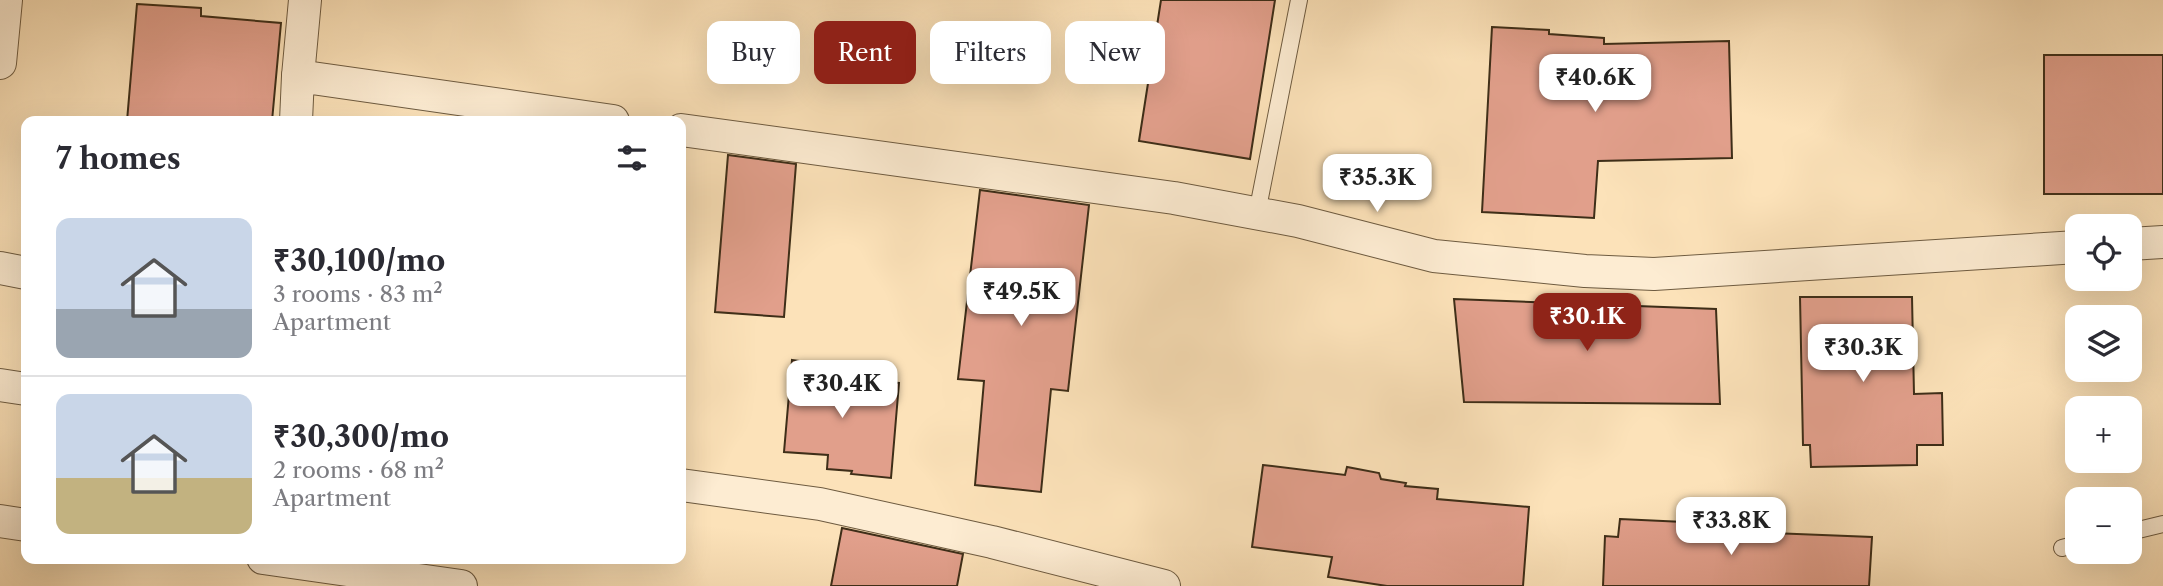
<!DOCTYPE html>
<meta charset="utf-8">
<style>
:root{--surface:#fff;--page:#f7f7f7;--text:#2b2b33;--muted:#7c7c81;--line:#e1e1e2;--accent:#8f2418}
body{margin:0;font-family:"Libre Caslon Text",serif;background:var(--page);color:var(--text);height:100vh;display:flex;flex-direction:column;font-size:26px;white-space:nowrap}
*{box-sizing:border-box;margin:0}
p{font-size:23px;color:var(--muted)}
.icon{flex:none;width:38px;height:38px;fill:none;stroke:currentColor;stroke-width:2;stroke-linecap:round;stroke-linejoin:round}
.map{position:relative;flex:1;overflow:hidden}
.details{position:absolute;left:21px;top:116px;width:665px;height:448px;display:flex;flex-direction:column;background:var(--surface);border-radius:14px;box-shadow:0 7px 28px #0002}
.details>*{flex:none}
.hud{position:absolute;left:707px;top:21px;width:665px;height:63px;display:flex;gap:14px}
.buttons{position:absolute;left:2065px;top:214px;display:grid;gap:14px}
.buttons a{display:grid;place-items:center;width:77px;height:77px;border-radius:14px;background:var(--surface);box-shadow:0 7px 28px #0002;font-size:35px}
.price{position:absolute;translate:-50% -60px;padding:0 16px;border-radius:14px;background:#fff;color:#222;font-size:23px;line-height:46px;filter:drop-shadow(0 2px 4px #0008)}
.price::after{content:'';position:absolute;left:50%;top:42px;width:21px;height:16px;margin-left:-10px;background:inherit;clip-path:polygon(0 0,100% 0,50% 100%)}
.price.on{background:var(--accent);color:#fff}
ul{padding:0;list-style:none}
li{display:flex;align-items:center;gap:21px;height:175px;padding:0 35px}
li+li{border-top:2px solid var(--line)}
li span{display:grid;place-items:center;flex:none;width:196px;height:140px;border-radius:14px;color:#555}
li>.icon{margin-inline-start:auto}
span .icon{width:84px;height:84px;fill:#fffc;stroke-width:1}
li b{font-size:30px}
h2{display:flex;justify-content:space-between;align-items:center;height:84px;padding:0 35px;font-size:30px}
.tag{padding:0 24px;border-radius:14px;background:var(--surface);box-shadow:0 7px 28px #0002;font-size:24px;line-height:63px}
.tag.on{background:var(--accent);color:#fff}
.map>svg:first-child{display:block}
.building{fill:#e19f8b;stroke:#3e2e18;stroke-width:2}
.lines{fill:none;stroke-linecap:round;stroke-linejoin:round}
.service-casing{stroke:#6e5b40;stroke-width:18}
.minor-casing{stroke:#6e5b40;stroke-width:34}
.service{stroke:#fdecd2;stroke-width:16}
.minor{stroke:#fdecd2;stroke-width:32}
</style>
<div class="map">
<svg width="2163" height="586" viewBox="0 0 2163 586">
<rect width="100%" height="100%" fill="#fce2b9"/>
<filter id="stains"><feTurbulence type="fractalNoise" baseFrequency=".00286" numOctaves="4"/><feColorMatrix values="0 0 0 0 .2 0 0 0 0 .09 0 0 0 0 .02 0 0 0 .5 -.17"/></filter>
<radialGradient id="worn" r=".72"><stop offset=".6" stop-color="#630" stop-opacity="0"/><stop offset="1" stop-color="#630" stop-opacity=".3"/></radialGradient>
<g class="building">
<polygon points="1161,0 1275,0 1250,159 1139,141"/>
<polygon points="137,4 201,8 201,16 281,23 272,121 127,121"/>
<polygon points="1492,27 1549,30 1549,34 1604,38 1604,44 1729,41 1732,158 1598,161 1594,218 1482,212"/>
<rect x="2044" y="55" width="119" height="139"/>
<polygon points="728,155 796,164 784,317 715,312"/>
<polygon points="980,190 1089,205 1068,391 1051,389 1041,492 975,485 984,381 958,379"/>
<polygon points="1800,297 1912,297 1914,394 1942,393 1943,445 1917,445 1917,465 1811,467 1810,445 1803,445"/>
<polygon points="1454,299 1716,309 1720,404 1464,402"/>
<polygon points="792,360 823,364 822,377 899,383 891,478 851,474 852,471 827,469 828,455 784,452"/>
<polygon points="1263,465 1345,475 1347,467 1379,473 1381,479 1406,483 1405,486 1438,489 1437,499 1529,507 1523,586 1387,586 1328,577 1332,557 1252,547"/>
<polygon points="1620,519 1748,525 1748,532 1872,537 1869,586 1603,586 1605,536 1618,537"/>
<polygon points="842,528 963,554 957,586 831,586"/>
</g>
<g class="lines">
<defs>
<g id="service">
<polyline points="1257,213 1299,0"/>
<polyline points="2130,532 2163,524"/>
<polyline points="2062,548 2077,544"/>
</g>
<g id="minor">
<polyline points="0,63 6,0"/>
<polyline points="298,76 305,0"/>
<polyline points="296,121 298,76 613,121"/>
<polyline points="681,130 1174,198 1298,221 1434,256 1585,271 1654,274 2077,247"/>
<polyline points="2130,244 2163,242"/>
<polyline points="0,268 26,273"/>
<polyline points="0,385 26,389"/>
<polyline points="681,485 820,504 992,542 1164,586"/>
<polyline points="0,521 26,525"/>
<polyline points="263,558 461,586"/>
</g>
</defs>
<use href="#service" class="service-casing"/>
<use href="#minor" class="minor-casing"/>
<use href="#service" class="service"/>
<use href="#minor" class="minor"/>
</g>
<rect width="100%" height="100%" filter="url(#stains)"/>
<rect width="100%" height="100%" fill="url(#worn)"/>
</svg>
<div class="buttons">
<a><svg class="icon" aria-label="locate" viewBox="0 0 24 24"><circle cx="12" cy="12" r="6"/><path d="M12 2v4M12 18v4M2 12h4M18 12h4"/></svg></a>
<a><svg class="icon" aria-label="layers" viewBox="0 0 24 24"><path d="M12 4l9 5-9 5-9-5zM3 14l9 5 9-5"/></svg></a>
<a>+</a>
<a>−</a>
</div>
<b class="price" style="left:1595px;top:114px">₹40.6K</b>
<b class="price" style="left:1377px;top:214px">₹35.3K</b>
<b class="price" style="left:1021px;top:328px">₹49.5K</b>
<b class="price on" style="left:1587px;top:353px">₹30.1K</b>
<b class="price" style="left:1863px;top:384px">₹30.3K</b>
<b class="price" style="left:842px;top:420px">₹30.4K</b>
<b class="price" style="left:1731px;top:557px">₹33.8K</b>
<div class="hud">
<a class="tag">Buy</a>
<a class="tag on">Rent</a>
<a class="tag">Filters</a>
<a class="tag">New</a>
</div>
<section class="details">
<h2>7 homes<svg class="icon" aria-label="filters" viewBox="0 0 24 24"><path d="M4 7h16M4 17h16"/><circle cx="9" cy="7" r="2"/><circle cx="15" cy="17" r="2"/></svg></h2>
<ul>
<li><span style="background:linear-gradient(#c9d6e8 65%,#9aa5b1 0)"><svg class="icon" aria-label="home" viewBox="0 0 24 24"><path d="M3 11l9-7 9 7M6 9v11h12V9"/></svg></span><div><b>₹30,100/mo</b><p>3 rooms · 83 m²</p><p>Apartment</p></div></li>
<li><span style="background:linear-gradient(#c9d6e8 60%,#c2b280 0)"><svg class="icon" aria-label="home" viewBox="0 0 24 24"><path d="M3 11l9-7 9 7M6 9v11h12V9"/></svg></span><div><b>₹30,300/mo</b><p>2 rooms · 68 m²</p><p>Apartment</p></div></li>
</ul>
</section>
</div>
